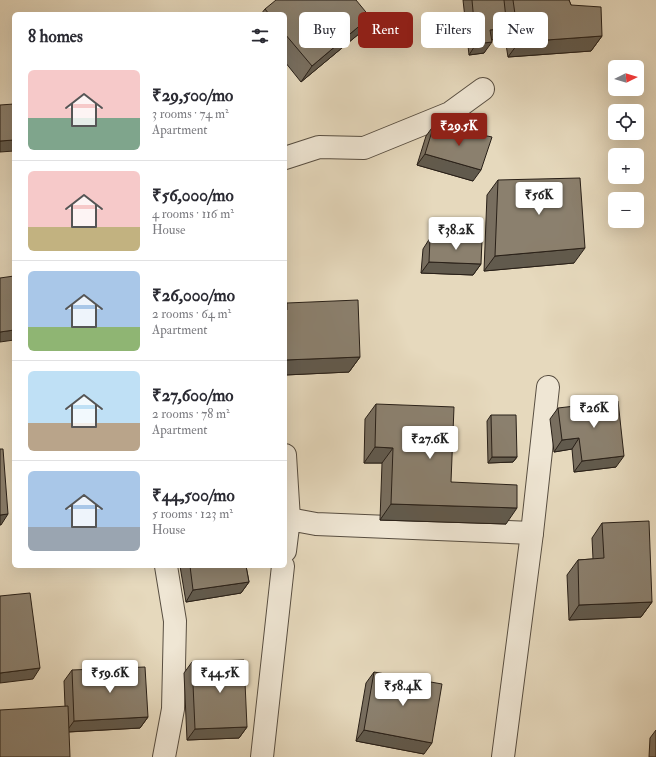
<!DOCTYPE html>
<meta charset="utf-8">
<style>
:root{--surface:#fff;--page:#f7f7f7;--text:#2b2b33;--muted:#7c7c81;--line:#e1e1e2;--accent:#8f2418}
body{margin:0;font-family:"IM FELL Double Pica",serif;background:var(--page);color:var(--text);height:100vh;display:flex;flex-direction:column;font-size:15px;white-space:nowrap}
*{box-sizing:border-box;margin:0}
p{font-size:13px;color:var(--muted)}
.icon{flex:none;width:22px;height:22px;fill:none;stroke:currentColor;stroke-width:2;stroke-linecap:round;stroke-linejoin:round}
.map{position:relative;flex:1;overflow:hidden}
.sheet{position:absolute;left:12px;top:12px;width:275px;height:556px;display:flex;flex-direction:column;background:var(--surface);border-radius:6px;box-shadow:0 4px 16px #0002}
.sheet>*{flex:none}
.banner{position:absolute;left:299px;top:12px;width:297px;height:36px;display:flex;gap:8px}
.needle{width:26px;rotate:85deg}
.tools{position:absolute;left:608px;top:60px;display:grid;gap:8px}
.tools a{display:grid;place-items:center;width:36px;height:36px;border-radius:6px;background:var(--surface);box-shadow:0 4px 16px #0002;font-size:20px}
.price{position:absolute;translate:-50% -34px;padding:0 9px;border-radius:4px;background:#fff;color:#222;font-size:13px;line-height:26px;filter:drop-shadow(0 1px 2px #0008)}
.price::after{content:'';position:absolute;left:50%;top:24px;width:12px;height:9px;margin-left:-6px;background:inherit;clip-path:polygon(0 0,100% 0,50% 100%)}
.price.current{background:var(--accent);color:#fff}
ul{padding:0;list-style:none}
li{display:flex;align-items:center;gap:12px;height:100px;padding:0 16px}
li+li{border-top:1px solid var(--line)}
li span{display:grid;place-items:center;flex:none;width:112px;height:80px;border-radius:6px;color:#555}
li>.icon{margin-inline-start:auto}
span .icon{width:48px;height:48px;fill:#fffc;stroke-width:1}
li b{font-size:17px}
h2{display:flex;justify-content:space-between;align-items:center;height:48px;padding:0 16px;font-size:17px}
.tag{padding:0 14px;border-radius:6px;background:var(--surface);box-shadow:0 4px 16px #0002;font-size:14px;line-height:36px}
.tag.current{background:var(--accent);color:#fff}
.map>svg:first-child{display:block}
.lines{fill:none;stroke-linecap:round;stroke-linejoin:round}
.street-casing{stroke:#584e41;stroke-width:24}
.street{stroke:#efe6d4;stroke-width:22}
.wall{fill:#786e5f;stroke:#292018}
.shaded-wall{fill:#615a4d;stroke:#292018}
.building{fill:#8b806e;stroke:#292018}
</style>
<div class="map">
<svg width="656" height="757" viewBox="0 0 656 757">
<rect width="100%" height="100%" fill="#e6d9bd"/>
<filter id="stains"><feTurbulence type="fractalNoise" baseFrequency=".005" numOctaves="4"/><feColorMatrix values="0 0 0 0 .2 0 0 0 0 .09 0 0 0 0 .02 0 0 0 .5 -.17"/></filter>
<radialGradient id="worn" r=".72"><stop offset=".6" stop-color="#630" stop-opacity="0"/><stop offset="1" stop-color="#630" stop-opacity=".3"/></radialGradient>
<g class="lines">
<defs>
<g id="street">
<polyline points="285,158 319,147 364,148 450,113 483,89"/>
<polyline points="285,455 289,519"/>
<polyline points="532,533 548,387"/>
<polyline points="285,551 289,519 316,524 532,533 503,757"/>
<polyline points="164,757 173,709 175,621 166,566"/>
<polyline points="262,757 283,566"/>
</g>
</defs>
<use href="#street" class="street-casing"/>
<use href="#street" class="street"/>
</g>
<g class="wall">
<polygon points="463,0 569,0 571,5 602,36 591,51 508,57 504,32 499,39 491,40 484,53 469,55"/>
<polygon points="265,9 370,17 360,33 301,82 285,62 285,14 261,14"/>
<polygon points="434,125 473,181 417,165 426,136"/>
<polygon points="498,180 574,263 484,271 487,195"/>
<polygon points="430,238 481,264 473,275 421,273 423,249"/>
<polygon points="287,303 360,357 349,372 285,375 285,306"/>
<polygon points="376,404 451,482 506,524 380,520 382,463 364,463 365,419"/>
<polygon points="558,408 616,467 574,472 572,449 554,452 550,419"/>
<polygon points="491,415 517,457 513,462 488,463 487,421"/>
<polygon points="602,523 652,602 641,617 569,620 567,575 578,560 593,559 592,538"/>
<polygon points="180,566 246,566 249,582 241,593 186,602"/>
<polygon points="192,662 247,727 239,738 187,740 184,673"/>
<polygon points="72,670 148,717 140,728 69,732 65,706 64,681"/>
<polygon points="374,672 424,754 356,741 366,683"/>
<polygon points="656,730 656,757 649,757 650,738"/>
</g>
<g class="shaded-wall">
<polygon points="370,17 360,33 301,82 312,66"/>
<polygon points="507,28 499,39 482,41 490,30"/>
<polygon points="602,36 591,51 508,57 519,42"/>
<polygon points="492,42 484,53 469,55 476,44"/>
<polygon points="14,140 14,151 0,152 0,141"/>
<polygon points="425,154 481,170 473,181 417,165"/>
<polygon points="585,248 574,263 484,271 495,256"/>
<polygon points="429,262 481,264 473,275 421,273"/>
<polygon points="14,330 14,340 0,342 0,332"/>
<polygon points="360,357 349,372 285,375 285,360"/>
<polygon points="579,438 572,449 554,452 562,440"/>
<polygon points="375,447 393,448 382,463 364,463"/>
<polygon points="624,456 616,467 574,472 582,461"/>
<polygon points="492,457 517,457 513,462 488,463"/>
<polygon points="391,504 517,508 506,524 380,520"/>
<polygon points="8,514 1,525 0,525 0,515"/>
<polygon points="249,582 241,593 186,602 193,590"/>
<polygon points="652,602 641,617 569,620 579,605"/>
<polygon points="40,668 33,679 0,683 0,673"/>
<polygon points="148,717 140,728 66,732 74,721"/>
<polygon points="247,727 239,738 187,740 195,729"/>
<polygon points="364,730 432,743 424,754 356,741"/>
</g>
<g class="building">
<polygon points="276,0 356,0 370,17 312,66 285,34 285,14 269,14 265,9"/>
<polygon points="472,0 504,0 507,28 490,30 492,42 476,44"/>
<polygon points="513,0 569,0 571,5 601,7 602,36 519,42"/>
<polygon points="14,104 14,140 0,141 0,105"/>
<polygon points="434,125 492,137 481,170 425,154"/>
<polygon points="580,178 585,248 495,256 498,180"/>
<polygon points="430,238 482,240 481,264 429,262"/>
<polygon points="14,276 14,330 0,332 0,278"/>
<polygon points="358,300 360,357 285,360 285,310 287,310 287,303"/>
<polygon points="618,401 624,456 582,461 579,438 562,440 558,408"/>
<polygon points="376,404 454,407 451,482 517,485 517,508 391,504 393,448 375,447"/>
<polygon points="491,415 516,415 517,457 492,457"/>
<polygon points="0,449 3,449 8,514 0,515"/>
<polygon points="649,521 652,602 579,605 578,560 604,558 602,523"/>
<polygon points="190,566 246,566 249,582 193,590"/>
<polygon points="30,593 40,668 0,673 0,596"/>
<polygon points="244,660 247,727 195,729 192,662"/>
<polygon points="145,667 148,717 74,721 72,670"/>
<polygon points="374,672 442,684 432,743 364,730"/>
<polygon points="68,706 70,757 0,757 0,710"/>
</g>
<rect width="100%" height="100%" filter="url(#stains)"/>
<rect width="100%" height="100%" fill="url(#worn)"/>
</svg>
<div class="tools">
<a><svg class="needle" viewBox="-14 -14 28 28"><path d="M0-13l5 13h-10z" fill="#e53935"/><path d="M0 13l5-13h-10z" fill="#7c7c81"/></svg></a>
<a><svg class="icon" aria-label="locate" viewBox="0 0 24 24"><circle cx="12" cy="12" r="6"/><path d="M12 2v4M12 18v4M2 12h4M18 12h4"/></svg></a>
<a>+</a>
<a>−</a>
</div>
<b class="price current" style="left:459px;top:147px">₹29.5K</b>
<b class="price" style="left:539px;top:216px">₹56K</b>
<b class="price" style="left:456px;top:251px">₹38.2K</b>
<b class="price" style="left:594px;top:429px">₹26K</b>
<b class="price" style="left:430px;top:460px">₹27.6K</b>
<b class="price" style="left:110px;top:694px">₹59.6K</b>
<b class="price" style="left:220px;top:694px">₹44.5K</b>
<b class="price" style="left:403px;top:707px">₹58.4K</b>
<div class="banner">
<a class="tag">Buy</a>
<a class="tag current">Rent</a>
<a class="tag">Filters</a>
<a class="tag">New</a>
</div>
<section class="sheet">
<h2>8 homes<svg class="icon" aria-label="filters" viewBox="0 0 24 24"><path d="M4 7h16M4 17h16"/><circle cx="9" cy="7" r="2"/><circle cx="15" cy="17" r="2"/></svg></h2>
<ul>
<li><span style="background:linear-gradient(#f6c9c9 60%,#7fa58c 0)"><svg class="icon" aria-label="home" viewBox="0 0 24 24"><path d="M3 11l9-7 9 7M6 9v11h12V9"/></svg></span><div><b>₹29,500/mo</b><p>3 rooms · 74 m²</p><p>Apartment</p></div></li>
<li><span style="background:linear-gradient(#f6c9c9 70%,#c2b280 0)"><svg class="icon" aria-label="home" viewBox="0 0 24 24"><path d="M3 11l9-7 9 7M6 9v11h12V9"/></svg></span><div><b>₹56,000/mo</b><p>4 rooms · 116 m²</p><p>House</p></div></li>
<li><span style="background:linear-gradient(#a9c7e8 70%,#8fb573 0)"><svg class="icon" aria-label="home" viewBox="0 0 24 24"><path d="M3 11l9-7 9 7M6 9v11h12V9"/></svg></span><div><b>₹26,000/mo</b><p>2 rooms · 64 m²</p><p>Apartment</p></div></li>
<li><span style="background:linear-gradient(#bfe0f5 65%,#b9a48a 0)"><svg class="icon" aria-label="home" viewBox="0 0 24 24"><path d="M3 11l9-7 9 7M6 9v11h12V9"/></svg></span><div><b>₹27,600/mo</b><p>2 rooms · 78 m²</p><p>Apartment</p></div></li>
<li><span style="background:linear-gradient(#a9c7e8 70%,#9aa5b1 0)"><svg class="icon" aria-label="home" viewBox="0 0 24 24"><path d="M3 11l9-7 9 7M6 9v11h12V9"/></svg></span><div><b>₹44,500/mo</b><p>5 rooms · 123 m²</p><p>House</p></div></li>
</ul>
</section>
</div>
